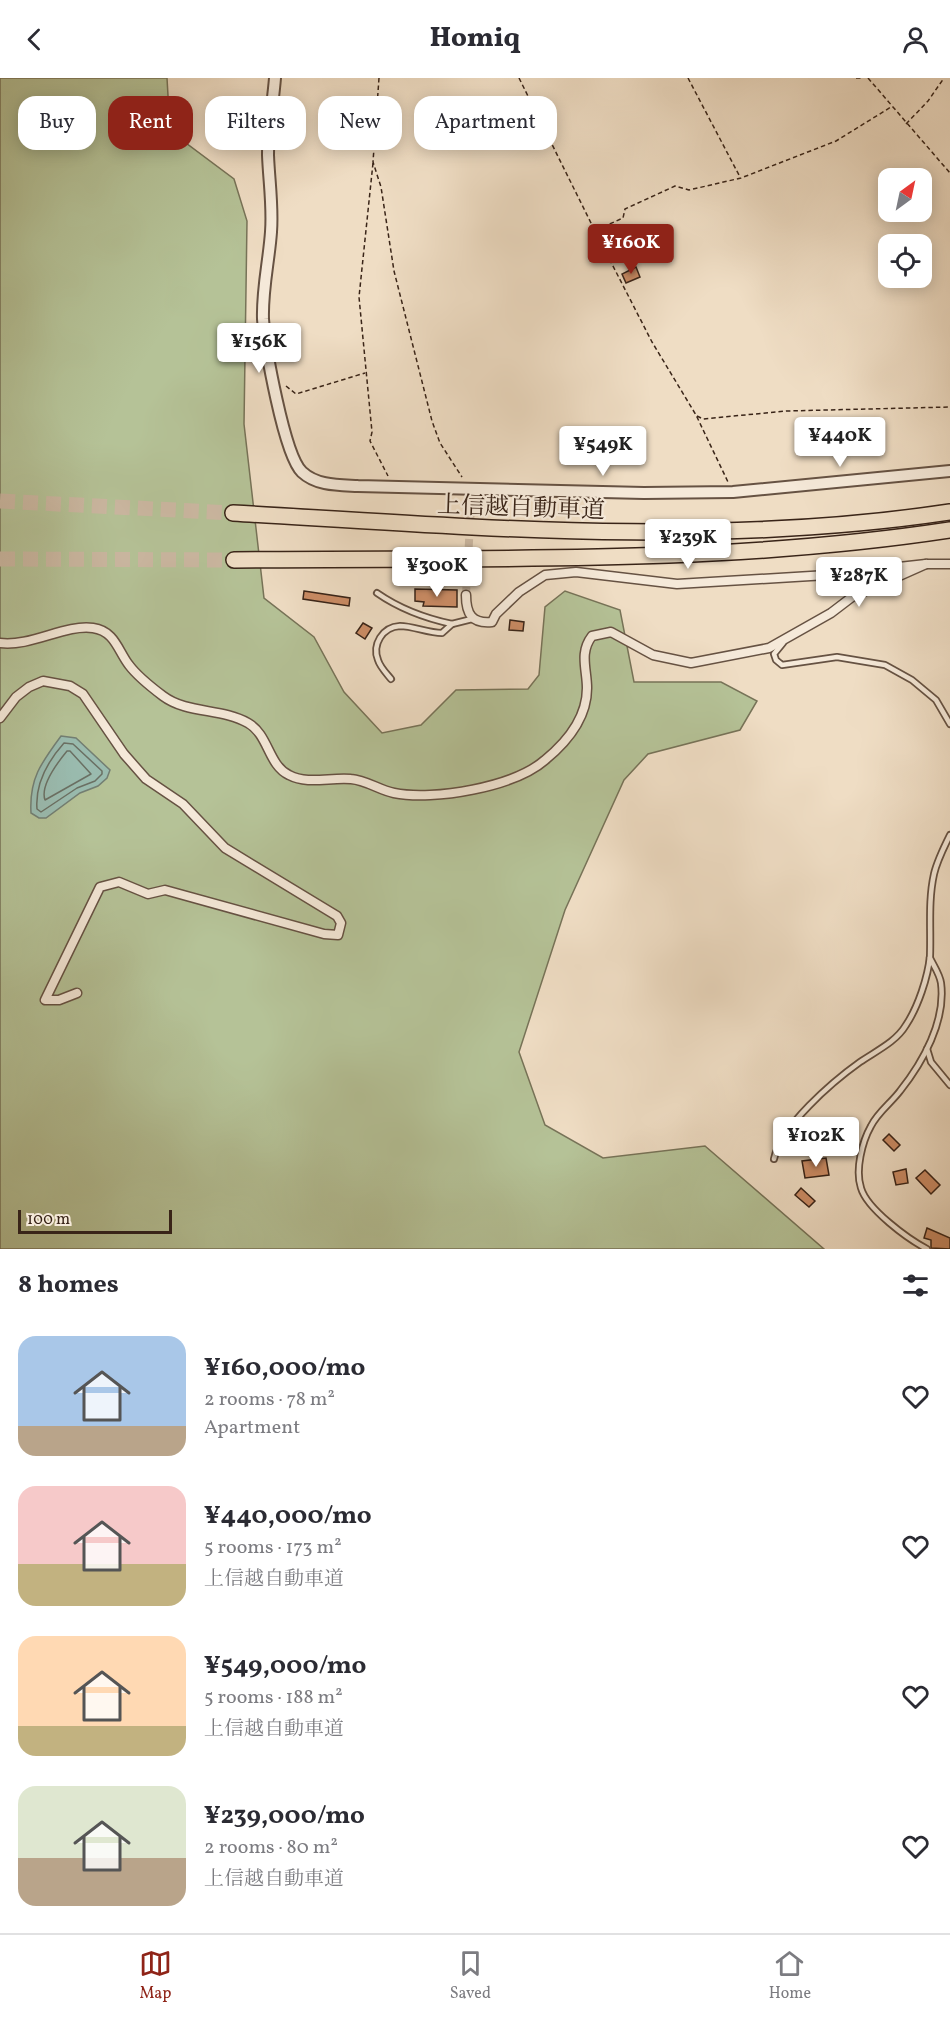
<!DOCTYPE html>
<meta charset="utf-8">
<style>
:root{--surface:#fff;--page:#f2f2f3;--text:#2b2b33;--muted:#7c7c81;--line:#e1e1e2;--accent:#8f2418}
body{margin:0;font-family:Vollkorn,"Noto Serif JP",serif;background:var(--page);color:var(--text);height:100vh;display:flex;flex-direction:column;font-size:22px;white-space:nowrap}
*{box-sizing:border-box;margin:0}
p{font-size:20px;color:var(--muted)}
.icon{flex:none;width:33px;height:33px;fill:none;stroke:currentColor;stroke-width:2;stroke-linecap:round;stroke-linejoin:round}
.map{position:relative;height:1171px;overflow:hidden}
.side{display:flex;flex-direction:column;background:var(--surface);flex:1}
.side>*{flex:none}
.banner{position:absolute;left:18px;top:18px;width:600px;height:54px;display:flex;gap:12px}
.needle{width:39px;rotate:33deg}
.tools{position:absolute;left:878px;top:90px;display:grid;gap:12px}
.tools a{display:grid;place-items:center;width:54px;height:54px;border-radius:12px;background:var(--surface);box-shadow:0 3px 15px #0003;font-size:30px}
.scale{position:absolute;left:18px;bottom:15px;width:154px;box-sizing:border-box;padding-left:6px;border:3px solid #392418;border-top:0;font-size:16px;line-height:21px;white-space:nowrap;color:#392418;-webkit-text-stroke:4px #f5e9d9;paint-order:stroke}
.price{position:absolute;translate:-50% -51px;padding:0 14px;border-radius:6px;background:#fff;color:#222;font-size:20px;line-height:39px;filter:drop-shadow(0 2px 3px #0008)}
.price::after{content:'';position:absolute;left:50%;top:36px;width:18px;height:14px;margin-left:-9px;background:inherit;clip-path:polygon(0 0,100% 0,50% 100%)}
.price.current{background:var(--accent);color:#fff}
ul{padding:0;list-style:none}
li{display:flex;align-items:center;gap:18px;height:150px;padding:0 18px}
li span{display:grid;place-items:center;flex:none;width:168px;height:120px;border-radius:18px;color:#555}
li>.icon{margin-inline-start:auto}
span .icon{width:72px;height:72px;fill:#fffc;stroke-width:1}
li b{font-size:26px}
h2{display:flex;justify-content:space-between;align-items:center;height:72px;padding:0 18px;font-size:26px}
.pill{padding:0 21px;border-radius:18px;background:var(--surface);box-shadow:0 3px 15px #0003;font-size:21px;line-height:54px}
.pill.current{background:var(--accent);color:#fff}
header{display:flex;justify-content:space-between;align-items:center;height:78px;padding:0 18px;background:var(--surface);font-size:27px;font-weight:800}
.dock{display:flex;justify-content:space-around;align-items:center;height:84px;border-top:2px solid var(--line);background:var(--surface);font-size:16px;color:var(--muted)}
.dock a{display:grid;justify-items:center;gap:3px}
.dock .current{color:var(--accent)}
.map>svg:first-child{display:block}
.green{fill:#b5c297;stroke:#777358;stroke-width:1.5}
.water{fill:#9abcb0;stroke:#737f73;stroke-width:1.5}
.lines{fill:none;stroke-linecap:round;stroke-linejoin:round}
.shore{stroke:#6a7064;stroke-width:1.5}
.building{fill:#cc8d66;stroke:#392418;stroke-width:1.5}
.minor-tunnel{stroke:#cbb8a2;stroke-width:8;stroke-dasharray:8 4;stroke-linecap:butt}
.motorway-tunnel{stroke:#cbb8a2;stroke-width:15;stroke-dasharray:15 8;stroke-linecap:butt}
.service-casing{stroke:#665243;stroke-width:8}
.minor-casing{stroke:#665243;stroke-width:11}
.tertiary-casing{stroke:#665243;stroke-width:14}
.motorway-casing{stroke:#392418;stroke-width:18}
.path{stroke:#392418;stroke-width:1.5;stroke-dasharray:4.5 3;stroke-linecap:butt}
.service{stroke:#f5e9d9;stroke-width:4.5}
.minor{stroke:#f5e9d9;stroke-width:8}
.tertiary{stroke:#f5e9d9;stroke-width:10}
.motorway{stroke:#efddc4;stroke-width:15}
.labels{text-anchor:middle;stroke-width:4.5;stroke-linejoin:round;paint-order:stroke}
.street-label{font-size:24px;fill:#392418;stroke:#f5e9d9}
</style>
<header><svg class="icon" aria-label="back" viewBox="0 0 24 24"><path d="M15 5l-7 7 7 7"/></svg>Homiq<svg class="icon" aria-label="person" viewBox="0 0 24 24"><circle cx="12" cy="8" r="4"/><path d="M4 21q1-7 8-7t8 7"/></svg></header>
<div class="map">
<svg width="950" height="1171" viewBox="0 0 950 1171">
<rect width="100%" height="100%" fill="#efddc4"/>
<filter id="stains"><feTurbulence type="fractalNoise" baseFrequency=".00333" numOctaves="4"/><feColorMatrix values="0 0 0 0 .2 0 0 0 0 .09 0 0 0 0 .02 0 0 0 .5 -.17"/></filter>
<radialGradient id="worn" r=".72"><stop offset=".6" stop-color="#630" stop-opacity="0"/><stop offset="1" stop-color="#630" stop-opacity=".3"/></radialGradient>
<polygon class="green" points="0,0 167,0 170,53 234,101 247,143 244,346 264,520 314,559 344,614 382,655 421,647 456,612 528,611 539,597 545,529 565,513 620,532 634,604 721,604 757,623 740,652 648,676 624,702 565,832 519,974 545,1047 603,1080 705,1068 824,1171 0,1171"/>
<path class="water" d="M61 658 76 660 110 692 107 700 98 708 80 715 46 740H39L31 735C29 701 41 685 61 658Z"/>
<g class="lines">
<g class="shore">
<path d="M64 665 73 666 102 693V696L95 703 77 710 41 734 37 731C35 706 48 683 64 665Z"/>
<path d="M67 673H70L91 696 45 722C40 708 58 684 67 673Z"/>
</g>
</g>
<g class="building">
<polygon points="636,189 640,199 626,205 622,196"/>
<polygon points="415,511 457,512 457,529 423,528 424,524 415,523"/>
<polygon points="304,513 350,520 349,528 303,521"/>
<polygon points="510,542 524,544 523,553 509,552"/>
<polygon points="363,545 372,550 365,561 356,555"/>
<polygon points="889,1056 900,1067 894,1073 883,1062"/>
<polygon points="815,1060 822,1065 812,1078 805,1073"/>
<polygon points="826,1080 829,1097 805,1100 802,1083"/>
<polygon points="906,1091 908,1105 896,1107 893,1094"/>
<polygon points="925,1092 940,1107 931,1116 916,1100"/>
<polygon points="801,1110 815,1123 809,1129 795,1117"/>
<polygon points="927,1150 950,1160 950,1171 931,1170 931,1162 924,1160"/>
</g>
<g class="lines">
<polyline class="minor-tunnel" points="466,517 471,428"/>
<g class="motorway-tunnel">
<polyline points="0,423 233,435"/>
<polyline points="0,481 234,482"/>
</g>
<defs>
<g id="service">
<path d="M377 515C400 531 424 540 452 546"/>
<polyline points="783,565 774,576 776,582 782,587 837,579 885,587 912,602 936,622 950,646"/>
<path d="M391 601C387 596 380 589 378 582 372 567 382 549 400 548 413 548 428 555 442 555L452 546 472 541"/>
<polyline points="927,971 931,984 950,1007"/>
<path d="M774 1081C781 1048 832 1004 860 984 876 973 896 964 906 947 918 929 928 899 930 878 931 850 928 823 934 796 937 783 944 769 950 757"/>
<path d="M927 1171C908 1161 867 1131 861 1110 855 1092 862 1064 871 1048 878 1034 891 1025 900 1013 923 984 946 943 941 905 940 897 934 888 930 880"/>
</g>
<g id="minor">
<path d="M466 517C466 536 472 546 492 544L496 536 519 514 545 497 576 494 677 506 827 497 926 486H950"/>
<path d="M0 565C31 569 65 546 93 550 115 553 118 573 129 587 138 599 151 609 163 618 187 636 222 630 248 645 269 657 268 687 289 697 308 707 330 699 351 701 366 702 379 712 394 715 434 723 514 709 545 682 567 664 587 639 587 610 587 591 579 575 592 558L611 554 653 577 691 585 769 570 831 535 852 519 926 486"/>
<polyline points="0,640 16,619 29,609 43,603 70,608 83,616 124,676 146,701 183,726 225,770 337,838 341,845 338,857 324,856 165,812 148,816 119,804 100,809 45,922 59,922 77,915"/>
</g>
<g id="tertiary">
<path d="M275 0C273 25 268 52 268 77 269 103 273 128 271 154 269 183 262 211 263 241 265 268 284 377 302 394 317 408 339 407 358 408L644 415 733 414 950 393"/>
<polyline points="471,428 473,411"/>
</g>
<g id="motorway">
<path d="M233 435C473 449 711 470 950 434"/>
<path d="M234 482C472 479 714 488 950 452"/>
</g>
</defs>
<use href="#service" class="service-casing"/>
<use href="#minor" class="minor-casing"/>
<use href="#tertiary" class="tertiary-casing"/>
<use href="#motorway" class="motorway-casing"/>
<g class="path">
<polyline points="379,0 373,84 381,109 394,193 432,343 440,365 462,399"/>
<polyline points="519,0 595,153 652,264 696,337 728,404"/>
<polyline points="688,0 740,99"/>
<polyline points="856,0 863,0"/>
<polyline points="868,0 950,95"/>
<polyline points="906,46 928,23 944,0"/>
<polyline points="373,85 359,219 372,354 370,363 388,398"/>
<polyline points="596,152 623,140 625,131 675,108 689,112 741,100 836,63 891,29"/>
<polyline points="286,308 296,316 365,295"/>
<polyline points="697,338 703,341 786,333 950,329"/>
</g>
<use href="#service" class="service"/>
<use href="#minor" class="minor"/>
<use href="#tertiary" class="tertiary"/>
<use href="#motorway" class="motorway"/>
</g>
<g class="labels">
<g class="street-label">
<text transform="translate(521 429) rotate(2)" y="8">上信越自動車道</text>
</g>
</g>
<rect width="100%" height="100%" filter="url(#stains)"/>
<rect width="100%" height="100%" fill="url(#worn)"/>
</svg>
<div class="tools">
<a><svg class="needle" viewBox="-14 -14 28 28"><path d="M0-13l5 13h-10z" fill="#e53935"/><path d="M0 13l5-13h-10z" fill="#7c7c81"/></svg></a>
<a><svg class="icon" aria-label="locate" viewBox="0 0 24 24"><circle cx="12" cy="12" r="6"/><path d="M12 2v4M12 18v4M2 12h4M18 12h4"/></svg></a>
</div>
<div class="scale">100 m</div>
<b class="price current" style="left:631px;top:197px">¥160K</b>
<b class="price" style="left:259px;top:296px">¥156K</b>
<b class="price" style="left:840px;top:390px">¥440K</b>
<b class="price" style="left:603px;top:399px">¥549K</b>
<b class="price" style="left:688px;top:492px">¥239K</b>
<b class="price" style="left:437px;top:520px">¥300K</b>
<b class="price" style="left:859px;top:530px">¥287K</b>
<b class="price" style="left:816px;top:1090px">¥102K</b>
<div class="banner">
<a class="pill">Buy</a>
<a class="pill current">Rent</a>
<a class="pill">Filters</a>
<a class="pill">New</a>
<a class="pill">Apartment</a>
</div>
</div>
<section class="side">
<h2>8 homes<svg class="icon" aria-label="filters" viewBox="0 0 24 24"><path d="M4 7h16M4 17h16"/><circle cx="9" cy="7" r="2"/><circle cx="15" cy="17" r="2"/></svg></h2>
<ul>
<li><span style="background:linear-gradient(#a9c7e8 75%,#b9a48a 0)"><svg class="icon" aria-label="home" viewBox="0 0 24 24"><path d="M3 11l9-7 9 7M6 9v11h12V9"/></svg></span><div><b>¥160,000/mo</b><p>2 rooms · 78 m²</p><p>Apartment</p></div><svg class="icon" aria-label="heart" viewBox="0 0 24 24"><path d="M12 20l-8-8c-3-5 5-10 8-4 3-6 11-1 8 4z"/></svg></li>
<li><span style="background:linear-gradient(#f6c9c9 65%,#c2b280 0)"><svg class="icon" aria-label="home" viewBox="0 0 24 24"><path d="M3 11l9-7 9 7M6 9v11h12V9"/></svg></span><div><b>¥440,000/mo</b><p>5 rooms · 173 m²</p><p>上信越自動車道</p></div><svg class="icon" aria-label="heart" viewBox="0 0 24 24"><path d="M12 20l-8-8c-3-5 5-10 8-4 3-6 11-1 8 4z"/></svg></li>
<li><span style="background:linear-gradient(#ffd9b3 75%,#c2b280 0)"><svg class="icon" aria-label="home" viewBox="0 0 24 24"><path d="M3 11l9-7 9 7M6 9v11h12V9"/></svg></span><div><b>¥549,000/mo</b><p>5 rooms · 188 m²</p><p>上信越自動車道</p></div><svg class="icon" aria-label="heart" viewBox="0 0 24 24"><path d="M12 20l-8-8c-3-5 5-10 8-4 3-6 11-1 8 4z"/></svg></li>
<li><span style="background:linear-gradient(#dfe7d0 60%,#b9a48a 0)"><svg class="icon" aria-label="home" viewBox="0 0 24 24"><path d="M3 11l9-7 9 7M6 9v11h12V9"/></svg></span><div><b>¥239,000/mo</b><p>2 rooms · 80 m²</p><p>上信越自動車道</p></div><svg class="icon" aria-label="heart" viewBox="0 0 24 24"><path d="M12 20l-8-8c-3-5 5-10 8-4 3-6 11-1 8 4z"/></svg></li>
</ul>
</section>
<nav class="dock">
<a class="current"><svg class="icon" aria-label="map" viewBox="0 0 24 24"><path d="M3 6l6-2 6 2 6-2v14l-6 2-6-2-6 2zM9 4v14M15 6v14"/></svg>Map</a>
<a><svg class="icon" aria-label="saved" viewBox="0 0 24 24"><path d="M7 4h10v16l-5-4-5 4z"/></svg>Saved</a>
<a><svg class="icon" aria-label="home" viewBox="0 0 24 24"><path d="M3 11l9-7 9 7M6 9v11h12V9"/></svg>Home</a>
</nav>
